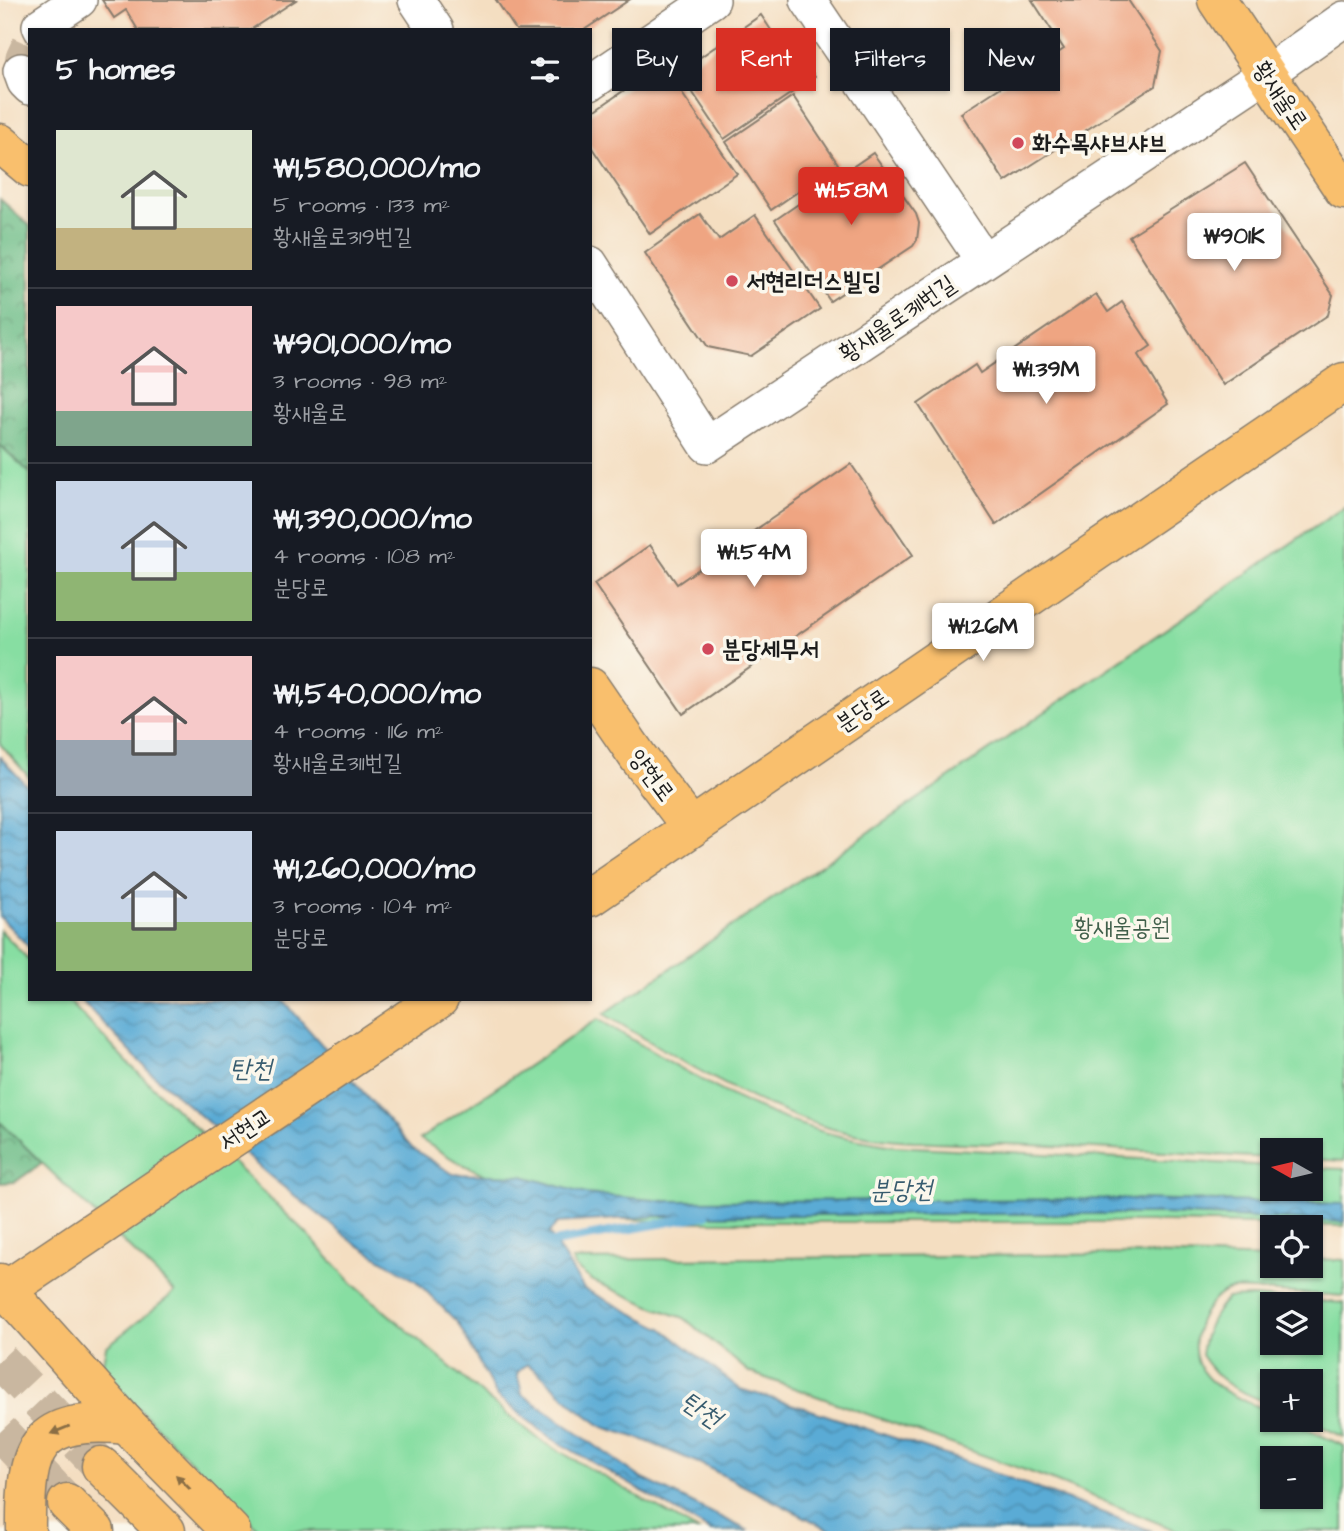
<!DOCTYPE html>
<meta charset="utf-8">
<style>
:root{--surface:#171b24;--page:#242831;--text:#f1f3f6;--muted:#9ea1a6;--line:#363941;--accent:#d93025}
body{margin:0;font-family:"Architects Daughter","Poor Story",sans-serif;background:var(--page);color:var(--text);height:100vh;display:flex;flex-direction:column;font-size:26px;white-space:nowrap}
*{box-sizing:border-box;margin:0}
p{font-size:23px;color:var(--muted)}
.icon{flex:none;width:38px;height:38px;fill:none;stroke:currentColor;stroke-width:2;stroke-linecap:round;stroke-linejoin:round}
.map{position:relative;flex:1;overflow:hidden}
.drawer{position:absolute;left:28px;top:28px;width:564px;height:973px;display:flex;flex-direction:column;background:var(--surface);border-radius:0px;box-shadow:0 2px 5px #0004}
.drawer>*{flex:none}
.banner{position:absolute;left:612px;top:28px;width:626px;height:63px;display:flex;gap:14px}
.needle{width:46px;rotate:278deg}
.controls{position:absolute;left:1260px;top:1138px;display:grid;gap:14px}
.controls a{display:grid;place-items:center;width:63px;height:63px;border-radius:0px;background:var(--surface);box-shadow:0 2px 5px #0004;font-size:35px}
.price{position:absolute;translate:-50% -60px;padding:0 16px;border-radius:7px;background:#fff;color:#222;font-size:23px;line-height:46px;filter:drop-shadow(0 2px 4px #0008)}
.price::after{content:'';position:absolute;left:50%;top:42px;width:21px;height:16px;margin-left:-10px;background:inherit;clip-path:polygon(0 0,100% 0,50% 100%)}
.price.active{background:var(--accent);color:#fff}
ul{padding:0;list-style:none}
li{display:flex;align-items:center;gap:21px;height:175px;padding:0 28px}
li+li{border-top:2px solid var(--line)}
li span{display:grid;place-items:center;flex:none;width:196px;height:140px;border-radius:0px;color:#555}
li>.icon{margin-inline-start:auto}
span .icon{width:84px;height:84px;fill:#fffc;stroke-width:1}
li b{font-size:30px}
h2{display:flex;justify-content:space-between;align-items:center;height:84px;padding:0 28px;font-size:30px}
.pill{padding:0 24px;border-radius:0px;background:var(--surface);box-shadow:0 2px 5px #0004;font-size:24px;line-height:63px}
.pill.active{background:var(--accent);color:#fff}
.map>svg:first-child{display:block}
.green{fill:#87dea2;stroke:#527d5f;stroke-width:2;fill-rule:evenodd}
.forest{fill:url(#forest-crowns);stroke:#446c52;stroke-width:2}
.water{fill:url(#water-waves);stroke:#3b6478;stroke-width:2}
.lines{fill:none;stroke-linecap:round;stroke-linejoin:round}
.stream{stroke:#5aabd5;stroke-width:9}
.building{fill:#efa582}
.minor-tunnel{stroke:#c9b7a0;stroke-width:35;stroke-dasharray:35 18;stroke-linecap:butt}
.highway-tunnel{stroke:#c9b7a0;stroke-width:38;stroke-dasharray:38 19;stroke-linecap:butt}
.minor-casing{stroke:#887d6e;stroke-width:38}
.major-casing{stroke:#887d6e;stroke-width:41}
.highway-casing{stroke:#887d6e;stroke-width:41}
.minor{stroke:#fff;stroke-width:35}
.major{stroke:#f9bf6d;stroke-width:38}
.highway{stroke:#f9bf6d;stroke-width:38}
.oneway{fill:#8a6e44}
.poi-dot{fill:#d1495b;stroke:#fbf7ec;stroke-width:2.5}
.labels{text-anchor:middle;stroke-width:7;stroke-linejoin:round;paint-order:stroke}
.street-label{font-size:24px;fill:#1c1c1c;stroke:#fbf7ec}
.poi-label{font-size:24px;font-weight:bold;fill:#1c1c1c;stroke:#fbf7ec;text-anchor:start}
.park-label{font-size:24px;fill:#41604b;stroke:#fbf7ec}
.water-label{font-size:26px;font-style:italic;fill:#385c6f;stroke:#fbf7ec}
</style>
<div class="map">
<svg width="1344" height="1531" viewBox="0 0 1344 1531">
<defs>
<pattern id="forest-crowns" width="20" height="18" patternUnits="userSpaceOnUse" patternTransform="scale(1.75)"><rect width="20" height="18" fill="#6dbd88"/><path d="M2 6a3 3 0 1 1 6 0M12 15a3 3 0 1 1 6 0" fill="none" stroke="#59996e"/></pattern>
<pattern id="water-waves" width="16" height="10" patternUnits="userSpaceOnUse" patternTransform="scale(1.75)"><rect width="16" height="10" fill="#5aabd5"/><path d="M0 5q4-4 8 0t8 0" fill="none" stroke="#4a8aac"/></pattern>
</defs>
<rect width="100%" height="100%" fill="#fbf7ec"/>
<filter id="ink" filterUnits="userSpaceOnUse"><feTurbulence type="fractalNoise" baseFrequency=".0143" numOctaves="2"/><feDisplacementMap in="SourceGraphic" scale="14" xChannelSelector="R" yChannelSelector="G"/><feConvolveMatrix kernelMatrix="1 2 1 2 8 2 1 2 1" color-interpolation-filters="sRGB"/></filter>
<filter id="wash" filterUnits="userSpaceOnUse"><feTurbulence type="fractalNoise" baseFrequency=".00686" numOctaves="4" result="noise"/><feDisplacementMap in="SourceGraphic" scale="28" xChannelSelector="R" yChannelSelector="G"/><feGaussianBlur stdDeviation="1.57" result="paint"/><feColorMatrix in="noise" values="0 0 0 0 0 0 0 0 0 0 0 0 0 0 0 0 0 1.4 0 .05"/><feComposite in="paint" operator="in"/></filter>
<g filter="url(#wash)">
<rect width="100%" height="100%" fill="#f4dec1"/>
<g class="green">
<polygon points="0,445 30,473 30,778 0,744"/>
<path d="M1344 507V1161L1311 1159V1150H1272V1158C1191 1154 1110 1148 1029 1145 960 1141 886 1147 819 1125 742 1099 673 1056 604 1014Z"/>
<polygon points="0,930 30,961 30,999 67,999 131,1066 306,1233 354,1285 488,1399 540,1440 698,1531 260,1531 112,1382 102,1366 106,1347 175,1292 0,1122"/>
<path d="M598 1019C668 1061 739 1107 817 1130 843 1138 869 1142 895 1146L1272 1166V1188H1311V1168L1344 1169V1226L1166 1222H669L586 1216 509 1186 456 1161 420 1139Z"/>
<path d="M1146 1254 1272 1258V1265H1311V1259L1344 1260V1296C1317 1294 1290 1293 1264 1291 1253 1290 1237 1288 1226 1291 1216 1295 1202 1313 1199 1323 1179 1380 1231 1394 1272 1413V1419H1285L1344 1446V1531H1178L1047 1478 749 1372 684 1318 658 1309 593 1281 576 1268 572 1260ZM1272 1458H1311V1496H1272Z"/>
<path d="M1252 1297 1344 1303V1437L1305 1419H1311V1381H1272V1405C1239 1390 1222 1387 1201 1355 1204 1331 1212 1316 1227 1298ZM1272 1304H1311V1342H1272Z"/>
</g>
<g class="forest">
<polygon points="0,199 30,226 30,473 0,445"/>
<polygon points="0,1122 42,1163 15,1182 0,1183"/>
</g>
<g class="water">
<polygon points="0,757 30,789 30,948 0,917"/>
<polygon points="80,999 282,999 412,1148 453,1174 523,1176 586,1194 666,1201 1137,1199 1344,1204 1344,1222 1164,1214 954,1214 663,1216 557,1223 549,1233 584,1289 662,1328 740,1389 811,1410 960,1460 1152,1531 832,1531 701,1464 641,1439 603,1427 577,1408 543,1376 527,1364 517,1373 522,1394 641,1478 749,1531 710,1531 551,1438 497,1396 458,1323 416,1281 355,1243 271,1177 149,1071"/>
</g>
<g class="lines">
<polyline class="stream" points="544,1242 551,1243 706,1215"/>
</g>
<g id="blocks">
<g class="building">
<polygon points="102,0 296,0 250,30 138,30 126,10 114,18"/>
<polygon points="496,0 629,0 584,30 516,30"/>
<polygon points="1032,0 1128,0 1162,51 1155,86 1005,182 961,113 1010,81 1003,70 1034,50 1042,63 1064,49"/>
<polygon points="761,15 791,60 800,54 815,77 724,139 679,72"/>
<polygon points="662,64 737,174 650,234 590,145 590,114"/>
<polygon points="793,96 838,164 771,210 726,142"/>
<polygon points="873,153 916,214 919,223 917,240 913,246 830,301 775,220"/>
<polygon points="1245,163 1333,295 1328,315 1223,385 1129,236"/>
<polygon points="700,214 719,240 755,215 820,309 751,356 708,347 645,253"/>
<polygon points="1096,294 1108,312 1122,302 1151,346 1138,355 1168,404 996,525 918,404 975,365 980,373"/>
<polygon points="851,464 913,555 683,714 594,584 650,545 677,584"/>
</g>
</g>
</g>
<g filter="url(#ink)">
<use href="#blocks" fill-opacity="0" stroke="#887d6e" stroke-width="2"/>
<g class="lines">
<polyline class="minor-tunnel" points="21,71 23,58 29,45"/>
<g class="highway-tunnel">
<polyline points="0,1360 101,1466"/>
<polyline points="0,1432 67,1503"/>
</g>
<defs>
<g id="minor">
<polyline points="416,0 436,30"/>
<polyline points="808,0 983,260"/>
<polyline points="42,30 40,26 79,0"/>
<polyline points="21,71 25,82 30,87"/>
<polyline points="590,83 712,0"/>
<polyline points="590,264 707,445 1267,73 1344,19"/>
</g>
<g id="major">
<polyline points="1217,0 1344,190"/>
<polyline points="0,143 30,168"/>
<polyline points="590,687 638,757 691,827"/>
<polyline points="590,897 1344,382"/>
<polyline points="0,1294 439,999"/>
</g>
<g id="highway">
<polyline points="0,1283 127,1425 231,1531"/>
<polyline points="101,1466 166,1531"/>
<polyline points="67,1503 95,1531"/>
<path d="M26 1531C25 1447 35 1416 127 1425"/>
</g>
</defs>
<use href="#minor" class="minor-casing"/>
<use href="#major" class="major-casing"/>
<use href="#highway" class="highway-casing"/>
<use href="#minor" class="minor"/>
<use href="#major" class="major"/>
<use href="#highway" class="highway"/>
</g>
<defs><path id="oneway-solid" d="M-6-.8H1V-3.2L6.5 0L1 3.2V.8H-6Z" transform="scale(1.75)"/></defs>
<g class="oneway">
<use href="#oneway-solid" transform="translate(60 1430) rotate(158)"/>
<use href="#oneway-solid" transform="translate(183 1482) rotate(-135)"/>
</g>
</g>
<g class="poi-dot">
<circle cx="1018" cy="143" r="7"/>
<circle cx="732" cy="281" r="7"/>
<circle cx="708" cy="649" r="7"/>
</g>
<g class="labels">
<g class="street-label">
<text transform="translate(1281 95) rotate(56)" y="8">황새울로</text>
<text transform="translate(897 318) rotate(-34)" y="8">황새울로311번길</text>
<text transform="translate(862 710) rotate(-34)" y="8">분당로</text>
<text transform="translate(652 775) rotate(53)" y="8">양현로</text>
<text transform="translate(245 1129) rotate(-34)" y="8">서현교</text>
</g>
<g class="poi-label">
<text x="1032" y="151">화수목샤브샤브</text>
<text x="746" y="289">서현리더스빌딩</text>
<text x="722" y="657">분당세무서</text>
</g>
<g class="park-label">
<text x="1122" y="935">황새울공원</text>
</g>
<g class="water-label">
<text x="251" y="1077">탄천</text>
<text transform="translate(901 1189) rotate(-1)" y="9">분당천</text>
<text transform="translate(702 1409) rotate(34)" y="9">탄천</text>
</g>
</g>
</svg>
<div class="controls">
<a><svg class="needle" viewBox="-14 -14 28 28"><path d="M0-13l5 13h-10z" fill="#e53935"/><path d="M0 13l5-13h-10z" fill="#9ea1a6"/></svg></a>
<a><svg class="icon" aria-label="locate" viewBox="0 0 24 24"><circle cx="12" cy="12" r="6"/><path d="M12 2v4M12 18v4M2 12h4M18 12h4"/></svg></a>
<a><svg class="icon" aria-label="layers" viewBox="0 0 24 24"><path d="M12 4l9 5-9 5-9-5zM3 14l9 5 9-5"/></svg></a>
<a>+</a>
<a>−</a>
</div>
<b class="price active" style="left:851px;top:227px">₩1.58M</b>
<b class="price" style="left:1234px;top:273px">₩901K</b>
<b class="price" style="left:1046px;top:406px">₩1.39M</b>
<b class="price" style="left:754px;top:589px">₩1.54M</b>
<b class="price" style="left:983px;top:663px">₩1.26M</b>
<div class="banner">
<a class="pill">Buy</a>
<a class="pill active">Rent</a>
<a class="pill">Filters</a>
<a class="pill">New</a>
</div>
<section class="drawer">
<h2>5 homes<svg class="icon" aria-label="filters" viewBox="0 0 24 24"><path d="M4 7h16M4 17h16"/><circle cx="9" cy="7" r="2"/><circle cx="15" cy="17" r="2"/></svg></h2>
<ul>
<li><span style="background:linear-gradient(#dfe7d0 70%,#c2b280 0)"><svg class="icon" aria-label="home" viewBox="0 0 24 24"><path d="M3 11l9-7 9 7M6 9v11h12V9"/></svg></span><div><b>₩1,580,000/mo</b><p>5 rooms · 133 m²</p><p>황새울로319번길</p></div></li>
<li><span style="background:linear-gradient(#f6c9c9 75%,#7fa58c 0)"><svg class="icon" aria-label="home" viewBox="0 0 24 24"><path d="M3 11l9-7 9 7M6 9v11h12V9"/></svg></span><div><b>₩901,000/mo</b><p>3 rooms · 98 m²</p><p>황새울로</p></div></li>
<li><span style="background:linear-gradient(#c9d6e8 65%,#8fb573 0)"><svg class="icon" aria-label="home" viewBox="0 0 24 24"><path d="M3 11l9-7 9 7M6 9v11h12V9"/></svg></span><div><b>₩1,390,000/mo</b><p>4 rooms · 108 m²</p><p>분당로</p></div></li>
<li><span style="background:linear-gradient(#f6c9c9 60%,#9aa5b1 0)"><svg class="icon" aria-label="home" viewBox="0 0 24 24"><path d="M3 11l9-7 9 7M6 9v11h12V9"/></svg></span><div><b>₩1,540,000/mo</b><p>4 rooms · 116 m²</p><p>황새울로311번길</p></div></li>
<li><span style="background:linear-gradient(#c9d6e8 65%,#8fb573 0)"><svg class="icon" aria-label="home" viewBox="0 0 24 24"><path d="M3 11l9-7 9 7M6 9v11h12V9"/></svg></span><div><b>₩1,260,000/mo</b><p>3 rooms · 104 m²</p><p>분당로</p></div></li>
</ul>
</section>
</div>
